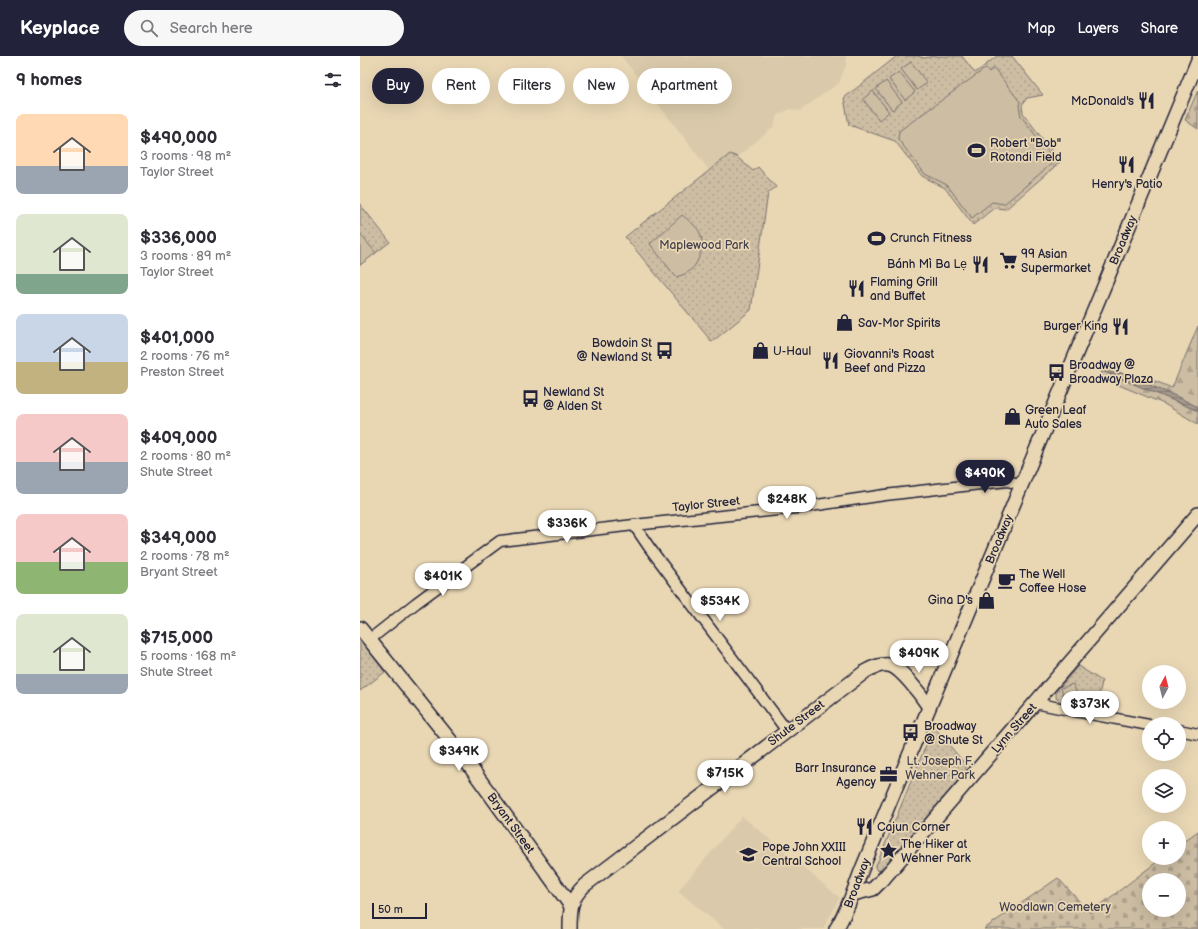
<!DOCTYPE html>
<meta charset="utf-8">
<style>
:root{--surface:#fff;--page:#f7f7f7;--text:#2b2b33;--muted:#7c7c81;--accent:#22223b}
body{margin:0;font-family:"Balsamiq Sans",sans-serif;background:var(--page);color:var(--text);height:100vh;display:flex;flex-direction:column;font-size:15px;white-space:nowrap}
*{box-sizing:border-box;margin:0}
p{font-size:13px;color:var(--muted)}
.icon{flex:none;width:22px;height:22px;fill:none;stroke:currentColor;stroke-width:2;stroke-linecap:round;stroke-linejoin:round}
.map{position:relative;flex:1;overflow:hidden}
.panel{display:flex;flex-direction:column;background:var(--surface);width:360px}
.panel>*{flex:none}
.hud{position:absolute;left:12px;top:12px;width:380px;height:36px;display:flex;gap:8px}
.needle{width:26px;rotate:7deg}
.tools{position:absolute;left:782px;top:609px;display:grid;gap:8px}
.tools a{display:grid;place-items:center;width:44px;height:44px;border-radius:50%;background:var(--surface);box-shadow:0 4px 16px #0002;font-size:20px}
.scale{position:absolute;left:12px;bottom:10px;width:55px;box-sizing:border-box;padding-left:4px;border:2px solid #22223b;border-top:0;font-size:11px;line-height:14px;white-space:nowrap;color:#22223b;-webkit-text-stroke:3px #e9d7b4;paint-order:stroke}
.price{position:absolute;translate:-50% -34px;padding:0 9px;border-radius:14px;background:#fff;color:#222;font-size:13px;line-height:26px;filter:drop-shadow(0 1px 2px #0008)}
.price::after{content:'';position:absolute;left:50%;top:24px;width:12px;height:9px;margin-left:-6px;background:inherit;clip-path:polygon(0 0,100% 0,50% 100%)}
.price.on{background:var(--accent);color:#fff}
ul{padding:0;list-style:none}
li{display:flex;align-items:center;gap:12px;height:100px;padding:0 16px}
li span{display:grid;place-items:center;flex:none;width:112px;height:80px;border-radius:8px;color:#555}
li>.icon{margin-inline-start:auto}
span .icon{width:48px;height:48px;fill:#fffc;stroke-width:1}
li b{font-size:17px}
h2{display:flex;justify-content:space-between;align-items:center;height:48px;padding:0 16px;font-size:17px}
.tag{padding:0 14px;border-radius:18px;background:var(--surface);box-shadow:0 4px 16px #0002;font-size:14px;line-height:36px}
.tag.on{background:var(--accent);color:#fff}
header{display:flex;align-items:center;gap:24px;box-sizing:border-box;height:56px;padding:0 20px;background:var(--accent);color:#fff}
header strong{font-size:19px}
nav{display:flex;gap:22px;margin-inline-start:auto;font-size:14px}
.search{width:280px;height:36px;background:var(--page);display:flex;align-items:center;gap:10px;box-sizing:border-box;padding:0 14px;border-radius:22px;color:var(--muted);font-size:15px}
main{display:flex;flex:1;min-height:0}
.map>svg:first-child{display:block}
.built{fill:#dacaab}
.forest{fill:url(#forest-firs);stroke:#77706f}
.cemetery{fill:url(#cemetery-stones);stroke:#77706f;fill-rule:evenodd}
.park{fill:url(#park-dots);stroke:#77706f}
.garden{fill:#ccbda3;stroke:#77706f}
.water{fill:url(#water-rules);stroke:#71696b}
.lines{fill:none;stroke-linecap:round;stroke-linejoin:round}
.minor-casing{stroke:#22223b;stroke-width:13}
.major-casing{stroke:#22223b;stroke-width:16}
.minor{stroke:#e9d7b4;stroke-width:10}
.major{stroke:#e9d7b4;stroke-width:13}
.labels{text-anchor:middle;stroke-width:3.5;stroke-linejoin:round;paint-order:stroke}
.poi-label{font-size:12px;fill:#22223b;stroke:#e9d7b4;text-anchor:start}
.street-label{font-size:12px;fill:#22223b;stroke:#e9d7b4}
.park-label{font-size:12px;fill:#444150;stroke:#e9d7b4}
</style>
<header>
<strong>Keyplace</strong>
<div class="search"><svg class="icon" aria-label="search" viewBox="0 0 24 24"><circle cx="10" cy="10" r="6"/><path d="M15 15l6 6"/></svg>Search here</div>
<nav><a>Map</a><a>Layers</a><a>Share</a></nav>
</header>
<main>
<section class="panel">
<h2>9 homes<svg class="icon" aria-label="filters" viewBox="0 0 24 24"><path d="M4 7h16M4 17h16"/><circle cx="9" cy="7" r="2"/><circle cx="15" cy="17" r="2"/></svg></h2>
<ul>
<li><span style="background:linear-gradient(#ffd9b3 65%,#9aa5b1 0)"><svg class="icon" aria-label="home" viewBox="0 0 24 24"><path d="M3 11l9-7 9 7M6 9v11h12V9"/></svg></span><div><b>$490,000</b><p>3 rooms · 98 m²</p><p>Taylor Street</p></div></li>
<li><span style="background:linear-gradient(#dfe7d0 75%,#7fa58c 0)"><svg class="icon" aria-label="home" viewBox="0 0 24 24"><path d="M3 11l9-7 9 7M6 9v11h12V9"/></svg></span><div><b>$336,000</b><p>3 rooms · 89 m²</p><p>Taylor Street</p></div></li>
<li><span style="background:linear-gradient(#c9d6e8 60%,#c2b280 0)"><svg class="icon" aria-label="home" viewBox="0 0 24 24"><path d="M3 11l9-7 9 7M6 9v11h12V9"/></svg></span><div><b>$401,000</b><p>2 rooms · 76 m²</p><p>Preston Street</p></div></li>
<li><span style="background:linear-gradient(#f6c9c9 60%,#9aa5b1 0)"><svg class="icon" aria-label="home" viewBox="0 0 24 24"><path d="M3 11l9-7 9 7M6 9v11h12V9"/></svg></span><div><b>$409,000</b><p>2 rooms · 80 m²</p><p>Shute Street</p></div></li>
<li><span style="background:linear-gradient(#f6c9c9 60%,#8fb573 0)"><svg class="icon" aria-label="home" viewBox="0 0 24 24"><path d="M3 11l9-7 9 7M6 9v11h12V9"/></svg></span><div><b>$349,000</b><p>2 rooms · 78 m²</p><p>Bryant Street</p></div></li>
<li><span style="background:linear-gradient(#dfe7d0 75%,#9aa5b1 0)"><svg class="icon" aria-label="home" viewBox="0 0 24 24"><path d="M3 11l9-7 9 7M6 9v11h12V9"/></svg></span><div><b>$715,000</b><p>5 rooms · 168 m²</p><p>Shute Street</p></div></li>
</ul>
</section>
<div class="map">
<svg width="838" height="873" viewBox="0 0 838 873">
<defs>
<pattern id="forest-firs" width="22" height="20" patternUnits="userSpaceOnUse"><rect width="22" height="20" fill="#ccbda3"/><path d="M5 1l3.5 6h-7zM16 11l3.5 6h-7z" fill="#afa28d"/></pattern>
<pattern id="cemetery-stones" width="16" height="16" patternUnits="userSpaceOnUse"><rect width="16" height="16" fill="#ccbda3"/><path d="M2 7V4a2 2 0 0 1 4 0v3zM10 15v-3a2 2 0 0 1 4 0v3z" fill="#afa28d"/></pattern>
<pattern id="park-dots" width="8" height="8" patternUnits="userSpaceOnUse"><rect width="8" height="8" fill="#ccbda3"/><path d="M2 2h.1M6 6h.1" fill="none" stroke="#afa28d" stroke-width="1.8" stroke-linecap="round"/></pattern>
<pattern id="water-rules" width="6" height="5" patternUnits="userSpaceOnUse"><rect width="6" height="5" fill="#a5998b"/><path d="M0 2.5h6" fill="none" stroke="#867c73"/></pattern>
</defs>
<rect width="100%" height="100%" fill="#e9d7b4"/>
<filter id="ink" filterUnits="userSpaceOnUse"><feTurbulence type="fractalNoise" baseFrequency=".025" numOctaves="2"/><feDisplacementMap in="SourceGraphic" scale="8" xChannelSelector="R" yChannelSelector="G"/><feConvolveMatrix kernelMatrix="1 2 1 2 8 2 1 2 1" color-interpolation-filters="sRGB"/></filter>
<g filter="url(#ink)">
<g class="built">
<polygon points="261,0 486,0 486,9 479,27 440,55 430,53 417,60 414,71 377,101 370,99 349,114"/>
<polygon points="382,760 480,842 463,873 364,873 318,835"/>
</g>
<polygon class="forest" points="838,270 838,368 804,348 740,321 742,315 786,332 795,325 812,332"/>
<g class="cemetery">
<polygon points="838,34 838,73 825,64"/>
<path d="M838 775V873H624L698 822 730 857 802 802H819V789ZM789 824H819V854H789Z"/>
</g>
<g class="park">
<polygon points="537,0 558,0 564,2 574,0 602,0 615,17 637,0 652,0 683,39 667,42 662,49 663,57 700,106 646,153 634,152 613,169 585,132 562,120 535,85 489,69 484,42"/>
<polygon points="370,98 377,101 393,115 398,111 416,131 408,137 391,254 352,286 265,181"/>
<polygon points="0,148 30,186 0,209"/>
<polygon points="0,584 25,616 0,635"/>
<polygon points="718,610 742,625 737,652 699,645 696,642 696,636"/>
<polygon points="575,672 606,709 606,716 521,814 517,815 515,811 519,803 571,677 572,673"/>
</g>
<g class="garden">
<polygon points="551,6 567,27 557,34 541,13"/>
<polygon points="626,12 629,16 634,12 660,46 659,50 661,60 695,105 644,148 632,146 612,162 587,129 565,118 538,83 539,75"/>
<polygon points="539,16 555,36 545,44 529,23"/>
<polygon points="526,25 542,46 532,54 516,33"/>
<polygon points="513,35 529,56 519,64 503,43"/>
<path d="M322 159C328 164 336 169 340 177 345 190 339 211 325 218 322 219 319 220 316 221L290 188Z"/>
<polygon points="0,178 16,197 0,209"/>
<polygon points="713,628 718,640 706,645 701,632"/>
</g>
<polygon class="water" points="747,311 818,341 838,351 838,355 745,316"/>
<g class="lines">
<defs>
<g id="minor">
<polyline points="274,469 289,491 427,675"/>
<polyline points="9,584 56,547 140,485 274,469 437,452 525,439 629,427 648,425 662,429"/>
<polyline points="675,647 714,655 789,669"/>
<polyline points="819,674 838,678"/>
</g>
<g id="major">
<polyline points="0,572 98,694 211,850"/>
<polyline points="493,838 513,833 524,822 838,458"/>
<path d="M210 873C210 853 210 843 225 829L506 615C529 603 535 609 550 626 557 634 563 642 569 651"/>
<path d="M476 873C488 854 494 834 502 813L838 4"/>
</g>
</defs>
<use href="#minor" class="minor-casing"/>
<use href="#major" class="major-casing"/>
<use href="#minor" class="minor"/>
<use href="#major" class="major"/>
</g>
</g>
<defs>
<symbol id="restaurant-bare" viewBox="-9 -9 18 18"><path d="M-5-6h1v4h1v-4h1v4h1v-4h1v5L-1.5 .5V6h-2V.5L-5-1ZM5-6V6H3V1.5H1.5Q1.5-4 5-6Z" fill="#22223b" stroke="#e9d7b4" stroke-width="2.5" paint-order="stroke"/></symbol>
<symbol id="stadium-bare" viewBox="-9 -9 18 18"><path d="M0-5a6.5 5 0 1 0 0 10a6.5 5 0 1 0 0-10ZM-3.5-1.8h7v3.6h-7Z" fill="#22223b" stroke="#e9d7b4" stroke-width="2.5" paint-order="stroke"/></symbol>
<symbol id="supermarket-bare" viewBox="-9 -9 18 18"><path d="M-6-5.5h2.5l.6 2H6L4.5 2H-2.5L-4.4-4H-6ZM-1.5 3.2a1.3 1.3 0 1 0 .1 0ZM3 3.2a1.3 1.3 0 1 0 .1 0Z" fill="#22223b" stroke="#e9d7b4" stroke-width="2.5" paint-order="stroke"/></symbol>
<symbol id="shop-bare" viewBox="-9 -9 18 18"><path d="M-5-2.5h2.3a2.7 3.5 0 0 1 5.4 0H5L5.5 6h-11ZM-1.5-2.5h3a1.5 2.3 0 0 0-3 0Z" fill="#22223b" stroke="#e9d7b4" stroke-width="2.5" paint-order="stroke"/></symbol>
<symbol id="bus-bare" viewBox="-9 -9 18 18"><path d="M-5-6H5V4H4V6H2V4H-2V6H-4V4H-5ZM-3.5-4V0h7V-4ZM-3.5 1.2v1.5H-2V1.2ZM2 1.2v1.5H3.5V1.2Z" fill="#22223b" stroke="#e9d7b4" stroke-width="2.5" paint-order="stroke"/></symbol>
<symbol id="cafe-bare" viewBox="-9 -9 18 18"><path d="M-5.5-4.5H6V0H3Q3 3.5 0 3.5H-2.5Q-5.5 3.5-5.5 0ZM3-3.2v2h1.7v-2ZM-6 4.5H4V6H-6Z" fill="#22223b" stroke="#e9d7b4" stroke-width="2.5" paint-order="stroke"/></symbol>
<symbol id="office-bare" viewBox="-9 -9 18 18"><path d="M-6-3h4V-5.5h4V-3h4V5H-6ZM-1-4.5V-3h2v-1.5ZM-6 0V1H6V0Z" fill="#22223b" stroke="#e9d7b4" stroke-width="2.5" paint-order="stroke"/></symbol>
<symbol id="sight-bare" viewBox="-9 -9 18 18"><path d="M0-6L1.8-2.2L6-1.7L2.9 1.2L3.7 5.4L0 3.3L-3.7 5.4L-2.9 1.2L-6-1.7L-1.8-2.2Z" fill="#22223b" stroke="#e9d7b4" stroke-width="2.5" paint-order="stroke"/></symbol>
<symbol id="school-bare" viewBox="-9 -9 18 18"><path d="M0-5L7-2L0 1L-7-2ZM-4 1L0 2.5L4 1V4Q0 6-4 4Z" fill="#22223b" stroke="#e9d7b4" stroke-width="2.5" paint-order="stroke"/></symbol>
</defs>
<g fill-rule="evenodd">
<use href="#restaurant-bare" x="774" y="32" width="25" height="25"/>
<use href="#stadium-bare" x="604" y="82" width="25" height="25"/>
<use href="#restaurant-bare" x="754" y="96" width="25" height="25"/>
<use href="#stadium-bare" x="504" y="170" width="25" height="25"/>
<use href="#supermarket-bare" x="636" y="192" width="25" height="25"/>
<use href="#restaurant-bare" x="608" y="196" width="25" height="25"/>
<use href="#restaurant-bare" x="484" y="220" width="25" height="25"/>
<use href="#shop-bare" x="472" y="254" width="25" height="25"/>
<use href="#restaurant-bare" x="748" y="258" width="25" height="25"/>
<use href="#bus-bare" x="292" y="282" width="25" height="25"/>
<use href="#shop-bare" x="388" y="282" width="25" height="25"/>
<use href="#restaurant-bare" x="458" y="292" width="25" height="25"/>
<use href="#bus-bare" x="684" y="304" width="25" height="25"/>
<use href="#bus-bare" x="158" y="330" width="25" height="25"/>
<use href="#shop-bare" x="640" y="348" width="25" height="25"/>
<use href="#cafe-bare" x="634" y="512" width="25" height="25"/>
<use href="#shop-bare" x="614" y="532" width="25" height="25"/>
<use href="#bus-bare" x="538" y="664" width="25" height="25"/>
<use href="#office-bare" x="516" y="706" width="25" height="25"/>
<use href="#restaurant-bare" x="492" y="758" width="25" height="25"/>
<use href="#sight-bare" x="516" y="782" width="25" height="25"/>
<use href="#school-bare" x="376" y="786" width="25" height="25"/>
</g>
<g class="labels">
<g class="poi-label">
<text x="774" y="49" text-anchor="end">McDonald's</text>
<text x="630" y="91">Robert "Bob"<tspan x="630" dy="14">Rotondi Field</tspan></text>
<text x="767" y="132" text-anchor="middle">Henry's Patio</text>
<text x="530" y="186">Crunch Fitness</text>
<text x="661" y="202">99 Asian<tspan x="661" dy="14">Supermarket</tspan></text>
<text x="607" y="212" text-anchor="end">Bánh Mì Ba Lẹ</text>
<text x="510" y="230">Flaming Grill<tspan x="510" dy="14">and Buffet</tspan></text>
<text x="498" y="271">Sav-Mor Spirits</text>
<text x="748" y="274" text-anchor="end">Burger King</text>
<text x="292" y="291" text-anchor="end">Bowdoin St<tspan x="292" dy="14">@ Newland St</tspan></text>
<text x="413" y="299">U-Haul</text>
<text x="484" y="302">Giovanni's Roast<tspan x="484" dy="14">Beef and Pizza</tspan></text>
<text x="709" y="313">Broadway @<tspan x="709" dy="14">Broadway Plaza</tspan></text>
<text x="183" y="340">Newland St<tspan x="183" dy="14">@ Alden St</tspan></text>
<text x="665" y="358">Green Leaf<tspan x="665" dy="14">Auto Sales</tspan></text>
<text x="659" y="522">The Well<tspan x="659" dy="14">Coffee Hose</tspan></text>
<text x="613" y="548" text-anchor="end">Gina D's</text>
<text x="564" y="674">Broadway<tspan x="564" dy="14">@ Shute St</tspan></text>
<text x="516" y="716" text-anchor="end">Barr Insurance<tspan x="516" dy="14">Agency</tspan></text>
<text x="517" y="775">Cajun Corner</text>
<text x="541" y="792">The Hiker at<tspan x="541" dy="14">Wehner Park</tspan></text>
<text x="402" y="795">Pope John XXIII<tspan x="402" dy="14">Central School</tspan></text>
</g>
<g class="street-label">
<text transform="translate(763 184) rotate(-67)" y="4">Broadway</text>
<text transform="translate(346 448) rotate(-6)" y="4">Taylor Street</text>
<text transform="translate(639 483) rotate(-67)" y="4">Broadway</text>
<text transform="translate(436 667) rotate(-37)" y="4">Shute Street</text>
<text transform="translate(654 672) rotate(-49)" y="4">Lynn Street</text>
<text transform="translate(151 767) rotate(54)" y="4">Bryant Street</text>
<text transform="translate(497 827) rotate(-69)" y="4">Broadway</text>
</g>
<g class="park-label">
<text x="344" y="193">Maplewood Park</text>
<text x="580" y="709">Lt. Joseph F.<tspan x="580" dy="14">Wehner Park</tspan></text>
<text x="695" y="855">Woodlawn Cemetery</text>
</g>
</g>
</svg>
<div class="tools">
<a><svg class="needle" viewBox="-14 -14 28 28"><path d="M0-13l5 13h-10z" fill="#e53935"/><path d="M0 13l5-13h-10z" fill="#7c7c81"/></svg></a>
<a><svg class="icon" aria-label="locate" viewBox="0 0 24 24"><circle cx="12" cy="12" r="6"/><path d="M12 2v4M12 18v4M2 12h4M18 12h4"/></svg></a>
<a><svg class="icon" aria-label="layers" viewBox="0 0 24 24"><path d="M12 4l9 5-9 5-9-5zM3 14l9 5 9-5"/></svg></a>
<a>+</a>
<a>−</a>
</div>
<div class="scale">50 m</div>
<b class="price on" style="left:625px;top:438px">$490K</b>
<b class="price" style="left:427px;top:464px">$248K</b>
<b class="price" style="left:207px;top:488px">$336K</b>
<b class="price" style="left:83px;top:541px">$401K</b>
<b class="price" style="left:360px;top:566px">$534K</b>
<b class="price" style="left:559px;top:618px">$409K</b>
<b class="price" style="left:730px;top:669px">$373K</b>
<b class="price" style="left:99px;top:716px">$349K</b>
<b class="price" style="left:365px;top:738px">$715K</b>
<div class="hud">
<a class="tag on">Buy</a>
<a class="tag">Rent</a>
<a class="tag">Filters</a>
<a class="tag">New</a>
<a class="tag">Apartment</a>
</div>
</div>
</main>
